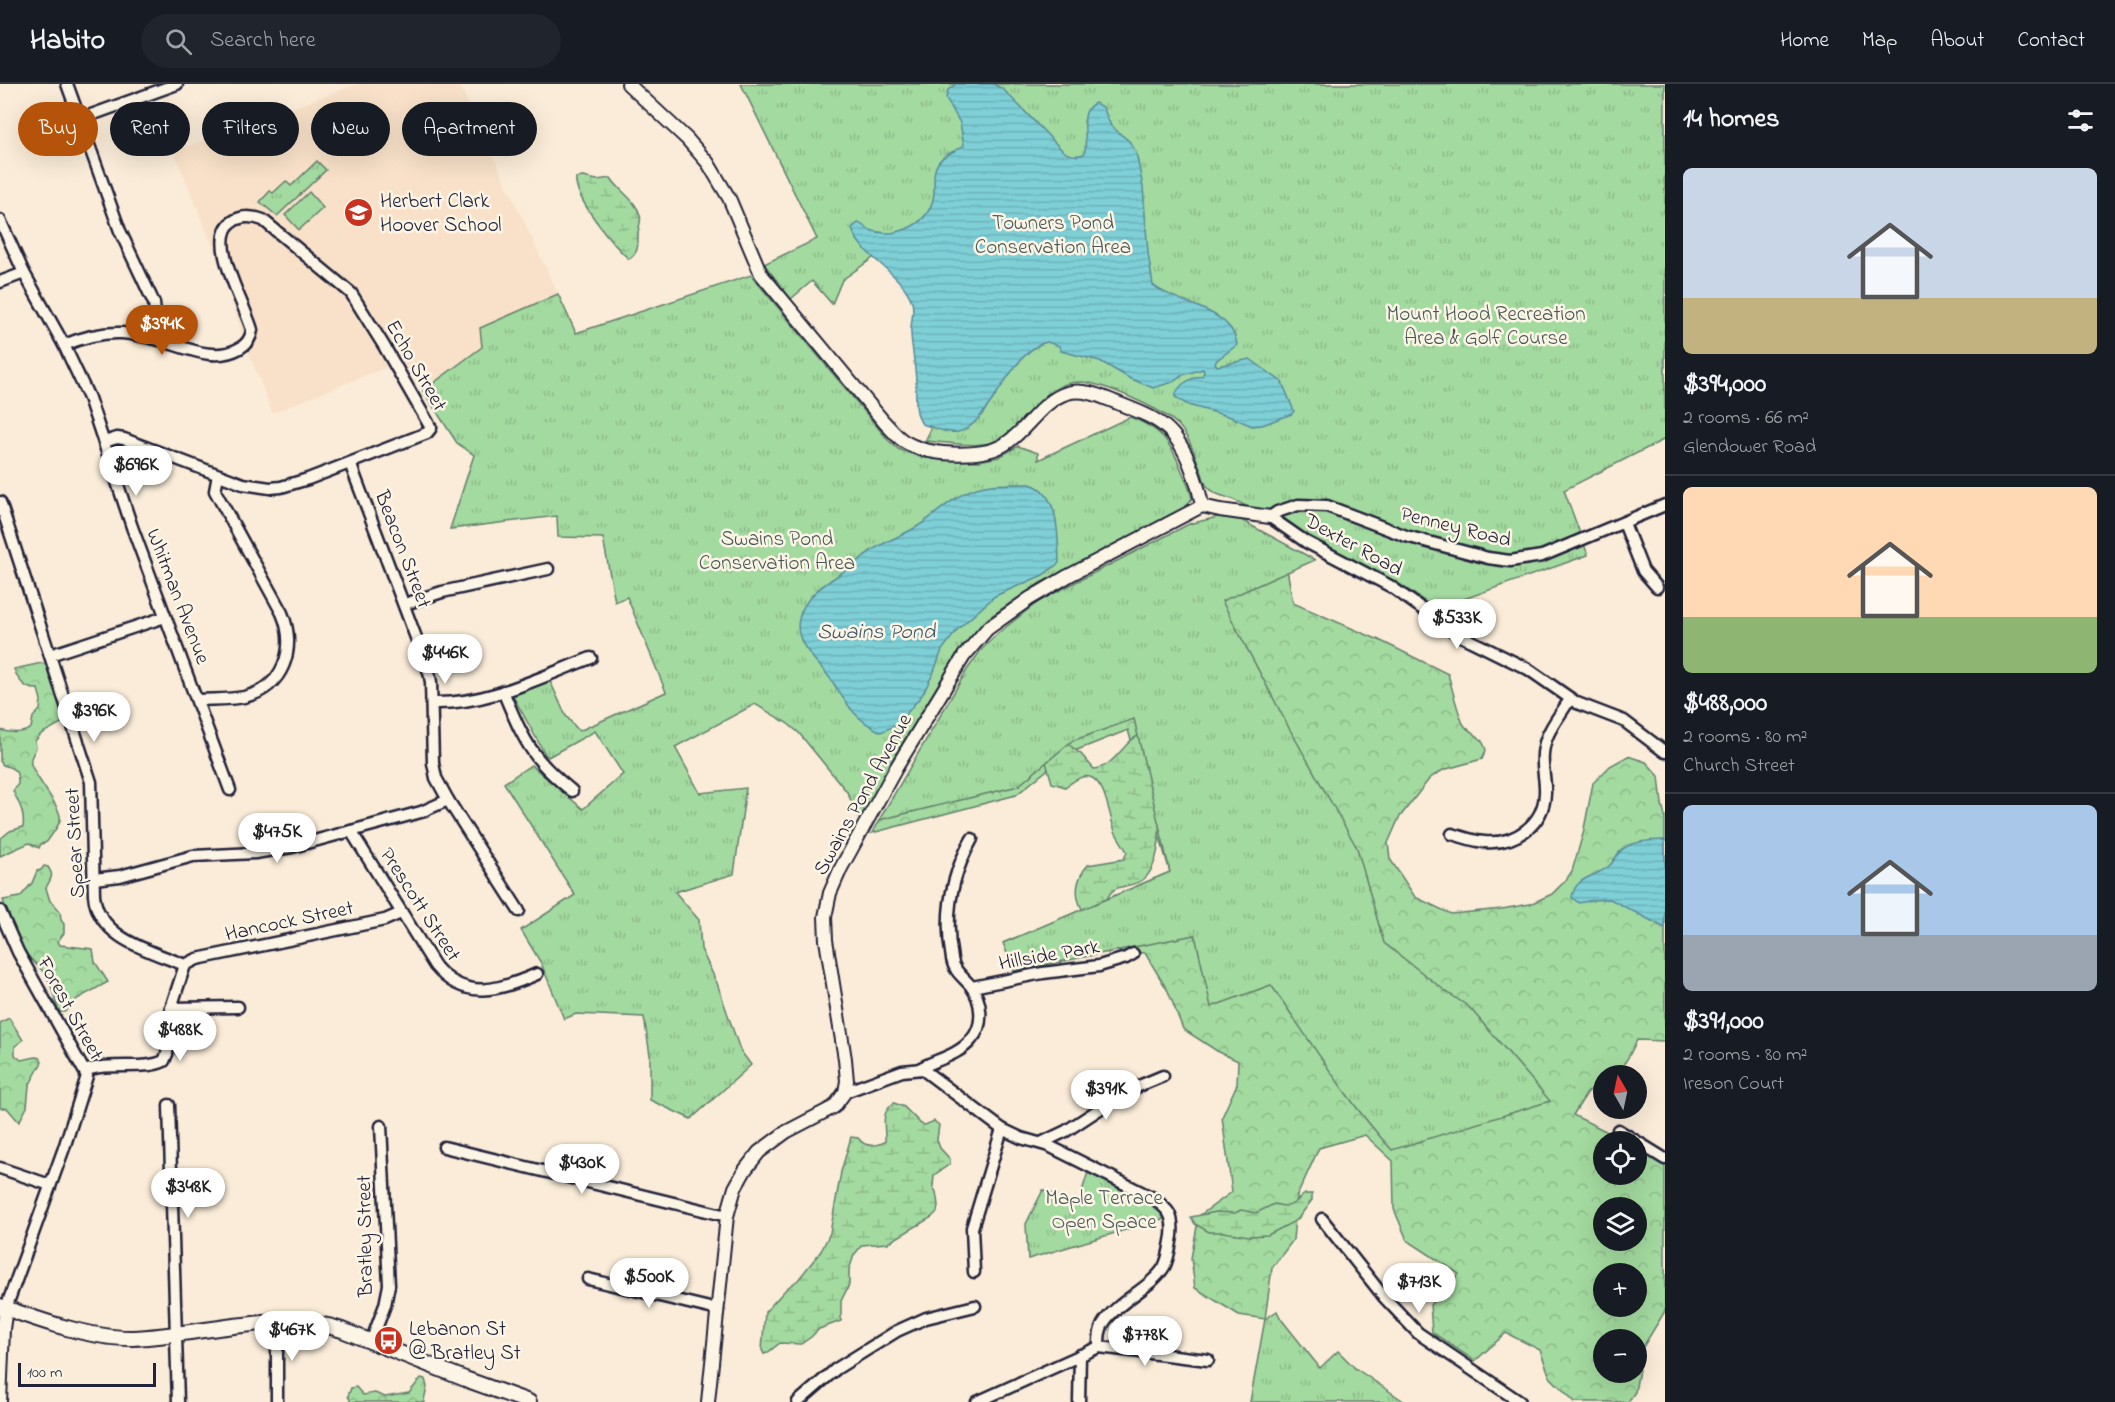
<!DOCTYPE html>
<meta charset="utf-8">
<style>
:root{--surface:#171b24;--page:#20242c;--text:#f1f3f6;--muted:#9ea1a6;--line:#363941;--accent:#b45309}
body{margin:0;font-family:"Indie Flower",sans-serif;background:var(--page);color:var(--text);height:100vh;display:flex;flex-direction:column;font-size:22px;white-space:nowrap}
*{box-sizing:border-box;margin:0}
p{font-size:20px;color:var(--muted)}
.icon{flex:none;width:33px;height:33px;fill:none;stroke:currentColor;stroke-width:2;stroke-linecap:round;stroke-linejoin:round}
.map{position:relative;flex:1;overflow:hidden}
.sheet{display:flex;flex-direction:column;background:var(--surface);width:450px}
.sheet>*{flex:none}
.hud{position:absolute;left:18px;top:18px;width:570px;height:54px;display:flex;gap:12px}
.needle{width:39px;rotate:351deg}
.fabs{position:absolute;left:1593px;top:981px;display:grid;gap:12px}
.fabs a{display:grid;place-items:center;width:54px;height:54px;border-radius:50%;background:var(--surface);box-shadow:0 6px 24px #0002;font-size:30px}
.scale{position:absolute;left:18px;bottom:15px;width:138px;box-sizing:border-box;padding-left:6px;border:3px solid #22223b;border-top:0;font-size:16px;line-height:21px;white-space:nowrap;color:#22223b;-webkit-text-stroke:4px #fcf5e5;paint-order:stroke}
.price{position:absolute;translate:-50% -51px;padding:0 14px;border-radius:21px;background:#fff;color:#222;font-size:20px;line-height:39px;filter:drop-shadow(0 2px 3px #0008)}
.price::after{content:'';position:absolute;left:50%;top:36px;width:18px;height:14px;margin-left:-9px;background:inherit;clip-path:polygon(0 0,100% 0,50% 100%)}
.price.on{background:var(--accent);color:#fff}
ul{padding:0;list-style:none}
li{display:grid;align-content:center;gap:12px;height:318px;padding:0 18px}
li+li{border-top:2px solid var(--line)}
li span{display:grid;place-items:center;height:186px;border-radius:9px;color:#555}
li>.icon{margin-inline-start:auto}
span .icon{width:108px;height:108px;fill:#fffc;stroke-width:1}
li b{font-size:26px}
h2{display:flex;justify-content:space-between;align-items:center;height:72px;padding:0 18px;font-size:26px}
.pill{padding:0 21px;border-radius:27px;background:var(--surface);box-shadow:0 6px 24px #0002;font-size:21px;line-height:54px}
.pill.on{background:var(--accent);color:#fff}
header{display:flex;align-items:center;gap:36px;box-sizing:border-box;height:84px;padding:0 30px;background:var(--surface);border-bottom:2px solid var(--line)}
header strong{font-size:28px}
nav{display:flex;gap:33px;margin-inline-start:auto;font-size:21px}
.search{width:420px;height:54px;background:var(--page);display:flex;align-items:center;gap:15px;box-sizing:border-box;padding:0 21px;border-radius:33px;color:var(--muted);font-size:22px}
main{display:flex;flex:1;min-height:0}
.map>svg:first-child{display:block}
.built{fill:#f8e1c8}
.green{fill:#a3da9f;stroke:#627e6d;stroke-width:1.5}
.forest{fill:url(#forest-crowns);stroke:#627e6d;stroke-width:1.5;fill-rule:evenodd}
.wetland{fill:url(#wetland-marsh);stroke:#627e6d;stroke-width:1.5}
.park{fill:url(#park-tufts);stroke:#627e6d;stroke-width:1.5}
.water{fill:url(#water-rules);stroke:#598a98;stroke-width:1.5}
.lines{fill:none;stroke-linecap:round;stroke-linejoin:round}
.minor-casing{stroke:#22223b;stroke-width:15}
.tertiary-casing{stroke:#22223b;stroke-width:16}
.secondary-casing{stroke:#22223b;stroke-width:18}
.minor{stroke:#fcf5e5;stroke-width:10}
.tertiary{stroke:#fcf5e5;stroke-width:12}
.secondary{stroke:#fcf5e5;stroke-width:14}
.labels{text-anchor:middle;stroke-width:5;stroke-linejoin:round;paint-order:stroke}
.poi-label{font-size:21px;fill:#22223b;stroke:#fcf5e5;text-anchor:start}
.park-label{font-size:21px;fill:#495959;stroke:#fcf5e5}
.street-label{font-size:21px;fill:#22223b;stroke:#fcf5e5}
.water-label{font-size:22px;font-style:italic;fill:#3e566a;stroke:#fcf5e5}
</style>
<header>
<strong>Habito</strong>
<div class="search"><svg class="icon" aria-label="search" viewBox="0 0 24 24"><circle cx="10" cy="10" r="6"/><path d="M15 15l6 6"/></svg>Search here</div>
<nav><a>Home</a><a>Map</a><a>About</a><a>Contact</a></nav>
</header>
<main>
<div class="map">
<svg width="1665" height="1318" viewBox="0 0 1665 1318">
<defs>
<pattern id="forest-crowns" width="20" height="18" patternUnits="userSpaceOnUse" patternTransform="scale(1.5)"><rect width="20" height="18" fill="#a3da9f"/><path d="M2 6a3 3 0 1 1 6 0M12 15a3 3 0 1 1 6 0" fill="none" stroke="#8cbb8a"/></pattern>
<pattern id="wetland-marsh" width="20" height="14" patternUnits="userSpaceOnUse" patternTransform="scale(1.5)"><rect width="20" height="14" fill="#a3da9f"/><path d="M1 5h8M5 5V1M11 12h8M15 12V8" fill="none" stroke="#8cbb8a"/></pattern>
<pattern id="park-tufts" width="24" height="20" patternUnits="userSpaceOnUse" patternTransform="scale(1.5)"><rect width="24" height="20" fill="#a3da9f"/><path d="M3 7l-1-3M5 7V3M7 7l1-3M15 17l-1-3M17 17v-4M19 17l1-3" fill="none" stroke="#8cbb8a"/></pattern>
<pattern id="water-rules" width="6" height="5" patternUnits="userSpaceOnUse" patternTransform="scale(1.5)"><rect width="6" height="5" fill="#7ecfd6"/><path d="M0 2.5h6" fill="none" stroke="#6db1b9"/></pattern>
</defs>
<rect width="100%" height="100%" fill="#faecd8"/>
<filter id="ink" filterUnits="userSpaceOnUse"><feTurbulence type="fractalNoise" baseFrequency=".0167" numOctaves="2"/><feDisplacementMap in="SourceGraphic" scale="12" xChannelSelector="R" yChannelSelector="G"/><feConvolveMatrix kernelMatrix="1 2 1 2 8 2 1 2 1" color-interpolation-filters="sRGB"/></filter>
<g filter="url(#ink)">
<polygon class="built" points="358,0 459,0 558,210 481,244 482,263 423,307 402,277 272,329 243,253 223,188 174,67"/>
<polygon class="green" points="309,108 323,124 299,146 285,131"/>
<g class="forest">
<path d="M1287 485 1293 519 1379 556 1448 590C1451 600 1459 634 1464 641 1470 650 1481 649 1486 666L1482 675 1443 686 1430 694 1399 734 1388 759 1390 775 1415 813 1451 830 1502 825 1530 820 1552 810 1566 796 1572 787 1583 750 1593 699 1610 682 1628 672 1646 678 1659 692 1662 720 1665 732V957L1637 956C1630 970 1622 991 1604 992L1603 996 1587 1009 1573 1031 1626 1057 1604 1058V1090H1636L1637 1064 1665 1082V1227L1643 1263 1635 1308 1628 1318H1575L1550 1293 1540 1266 1506 1249 1475 1277 1432 1248 1430 1221 1459 1190 1407 1156 1394 1125 1393 1077 1365 1051 1319 1064 1297 1112 1293 1156 1272 1184 1265 1235 1239 1231 1195 1204 1191 1174 1199 1132 1232 1108 1222 1033 1237 1000 1238 977 1217 967 1183 945 1168 907 1145 869 1003 859 1170 788 1128 646 1067 670 1016 711 872 749 937 647ZM1604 1124H1636V1156H1604ZM1604 1190H1636V1222H1604ZM1604 1256H1636V1288H1604Z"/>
<path d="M42 579 46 581 65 637 41 650 35 657 36 663C34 670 29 673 31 680 35 694 63 725 60 736 58 743 55 746 51 752 47 757 48 759 41 760L39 764 29 759 0 772V755L10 747 23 743C25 728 19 720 13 707L18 700C19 686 13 684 3 681L0 677V646C9 649 23 650 31 644L33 633 40 626 41 616 38 605C25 606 18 596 14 585Z"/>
<path d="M44 782 48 783C55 793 50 795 46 804L50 817 54 820 60 827 61 836 64 840V849L58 857 60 861 93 865 95 878 108 898 77 915 65 928H60C54 917 53 904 47 893 42 884 32 878 25 868 15 853 9 834 3 816L20 813 32 799 37 787 41 786Z"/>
<polygon points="9,934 23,956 15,962 15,971 21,976 36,973 40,974 42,978 29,1002 27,1023 19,1038 7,1024 0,1024 0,939"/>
<polygon points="421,1294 425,1295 427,1303 424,1316 425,1318 351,1318 348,1312 351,1304 356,1303 363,1311 375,1309 385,1313 409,1309"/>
</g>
<g class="wetland">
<path d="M583 93 597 96 611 94C619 107 636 116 640 131 642 137 638 144 638 150 638 160 639 169 629 175 614 162 573 113 576 94Z"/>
<path d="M1146 647C1152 683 1174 767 1144 795 1132 805 1112 798 1107 816L1117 861 1108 869 1104 867 1081 823C1074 809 1077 793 1088 781L1124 775 1127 768C1123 760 1118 754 1115 747 1109 732 1106 698 1090 693 1081 690 1072 699 1065 703L1052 699 1042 664 1064 657 1081 670 1094 685C1111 684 1121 664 1133 655 1137 652 1142 650 1146 647Z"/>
<path d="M894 1019 904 1023 921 1040 925 1041 934 1037 939 1041 937 1056 940 1064 950 1075V1080L934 1091 933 1103 936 1108 938 1121 937 1128 932 1133 888 1159 862 1161 854 1171 849 1186V1201L841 1217V1237L819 1245 811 1253 801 1260 780 1259 767 1269 764 1270 762 1266 765 1228 787 1204 798 1196 821 1167 830 1149 841 1088 851 1053 858 1054C865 1064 875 1062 885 1058 886 1043 879 1029 894 1019Z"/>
<path d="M1305 1110H1312V1116L1297 1136 1268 1151 1249 1152 1223 1148H1209L1195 1140 1191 1133 1216 1128 1235 1129 1241 1126 1256 1129 1274 1120C1293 1125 1291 1120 1305 1110Z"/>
</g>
<g class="park">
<path d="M741 0H1665V355L1564 406 1588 471 1436 525 1398 499 1232 415C1223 412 1213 410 1207 402 1204 398 1203 391 1201 386 1195 371 1189 352 1178 341 1164 326 1103 299 1082 298 1040 296 1027 345 993 358 975 364 944 358 925 357L931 345 921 329 918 218 880 169 842 196 832 220 812 197 791 215 764 180 817 155Z"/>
<polygon points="317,77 326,86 277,132 260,118 270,107 273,109 286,97 291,102"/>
<path d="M751 191 889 357 898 365 923 374 979 377 999 373 1018 362 1038 369V376L1130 333C1161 345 1170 356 1182 387 1186 396 1190 405 1192 414L1186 423 1142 448 1040 499 988 534 959 569 860 736 847 708 799 649 787 639 755 620 675 663 700 709 746 704 734 790 675 808 699 836 701 865 717 899 740 966 751 981 691 1035 650 1016V971L644 933 576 930 564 935 541 879 521 846 575 811 504 699 531 681 583 725 623 690 595 647 548 673 545 670 513 612 550 597 566 632 579 647 666 608 627 513 615 518 603 454 558 453 557 432 450 445 474 371 457 359 423 307 482 263 480 244 558 210 576 249Z"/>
<path d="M1218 433 1241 436 1315 476 1222 517 1289 644 1357 764 1384 859 1444 906 1469 923 1550 1017 1392 1066C1346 1016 1310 956 1271 901L1211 923 1195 851 1014 887 1003 859 1170 788 1134 635 1072 657 1018 702 879 736 967 586 981 566 997 550 1039 517 1189 440Z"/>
<polygon points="1088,1088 1136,1109 1169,1133 1028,1175 1026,1140 1043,1106 1078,1120"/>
<polygon points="1277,1227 1281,1235 1320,1284 1338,1267 1355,1284 1405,1318 1250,1318 1265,1235"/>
</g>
<g class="water">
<path d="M956 0H993L1003 5 1063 67C1070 72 1076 73 1084 70 1090 54 1076 28 1095 19L1103 23 1111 42 1129 57 1136 68 1143 103 1148 169 1153 201C1177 221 1233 224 1237 261L1217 276 1215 279 1217 282 1250 275 1282 298 1294 327 1292 330 1262 341 1252 342 1231 333 1188 321 1175 313C1177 301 1190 294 1202 292L1204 288 1203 285 1183 291 1173 298 1153 304 1129 294 1100 277 1061 267 1059 262 1047 258C1011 265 989 343 958 348 946 350 933 343 922 340 914 329 916 313 916 300 916 284 912 266 911 250 910 239 915 228 912 218 903 189 858 171 852 144L858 139C863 140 865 144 870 146 895 155 927 142 933 115 936 103 931 89 938 79 944 69 956 68 964 61L960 39 946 14 948 6Z"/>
<path d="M1030 400C1060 408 1058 455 1059 479L1043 491 995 512 958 545 942 566 933 590 922 611 897 641 881 648C853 634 848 621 832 597 819 578 793 560 799 535 805 507 835 495 856 479 862 474 867 469 874 465 888 456 904 451 918 442 937 430 951 414 971 406 988 399 1012 400 1030 400Z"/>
<path d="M1665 756V844L1610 815 1593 816 1579 819 1572 814C1574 792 1597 793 1609 782 1615 777 1617 768 1624 764 1635 757 1652 756 1665 756Z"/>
</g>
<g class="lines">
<defs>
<g id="minor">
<polyline points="67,0 120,147 154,219 155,229 151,254"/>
<polyline points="80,35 177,0"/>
<polyline points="0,136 24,189 64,261 89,314 132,443 230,706"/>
<polyline points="0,198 24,189"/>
<path d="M64 261C83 253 102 248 122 249 135 250 147 253 159 256 185 263 214 279 240 264 247 260 251 254 252 246 246 222 206 156 232 138 242 131 252 132 263 136L351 209 384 262 431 344 427 349 308 395 281 403 270 404 243 400 124 355 117 354 104 358"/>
<polyline points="350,379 429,588 431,598 433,679 436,694 448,716 519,827"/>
<path d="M0 418 91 698 94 811C98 855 151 867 185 881"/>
<polyline points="1665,421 1542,472 1510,477 1488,474 1406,452 1327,422 1298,421 1277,428 1270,433 1306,458 1390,502 1459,551 1528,585 1577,619 1624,637 1665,668"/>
<polyline points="1624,439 1643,487 1657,503"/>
<polyline points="405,520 442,508 548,485"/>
<polyline points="50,571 165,533"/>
<path d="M503 607C513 631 524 659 541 678 550 689 561 698 572 707"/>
<path d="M197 616C212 615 229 616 244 613 284 604 297 564 282 529L215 407 218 391"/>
<path d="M432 619C487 621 540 593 591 574"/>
<path d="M351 747 435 882C465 918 500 906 537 890"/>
<path d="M1452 750C1463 753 1473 757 1484 758 1514 761 1544 741 1545 709 1546 694 1540 679 1544 663 1547 646 1561 630 1570 615"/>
<polyline points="94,795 120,792 193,772 255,769 292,763 421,728 448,716"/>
<polyline points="0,827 18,868 87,992 64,1064 6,1224"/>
<polyline points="185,881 197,875 385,836 401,829"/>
<polyline points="972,903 1043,889 1099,882 1126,874 1133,870"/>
<polyline points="171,924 238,923"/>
<path d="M919 985C935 976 959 971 971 956 985 941 982 916 970 901 962 892 954 887 952 875 944 833 951 792 972 755"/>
<path d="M85 987C109 977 144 987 164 977L167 970 171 924 185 881"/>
<path d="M845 1008 902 987 922 985 1002 1045 1021 1054 1049 1062 1153 1114C1169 1126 1174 1131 1172 1152 1170 1162 1169 1174 1164 1183 1152 1203 1120 1216 1105 1237 1099 1245 1099 1254 1099 1263"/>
<polyline points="169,1021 178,1318"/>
<polyline points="1618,1046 1665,1075"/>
<polyline points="1041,1059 1066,1047 1127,1007 1163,992"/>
<polyline points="444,1063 727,1132"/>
<polyline points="0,1084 50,1101"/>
<polyline points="1322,1135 1384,1213 1418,1249 1520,1318"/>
<polyline points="974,1188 972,1144 1002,1045"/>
<polyline points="588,1195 718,1226"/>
<polyline points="277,1239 277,1318"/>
<polyline points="371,1258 385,1221 389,1201 381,1042"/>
<polyline points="798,1318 836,1285 897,1247 926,1234 975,1222"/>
<polyline points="977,1318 1099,1263 1208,1276"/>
<polyline points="1079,1318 1080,1271"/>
</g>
<g id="tertiary">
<path d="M628 0 687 55 708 79 729 114 761 190 884 338C891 345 898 355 907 359 930 372 986 375 1008 358 1028 344 1043 316 1067 309 1083 304 1100 312 1115 318 1155 334 1175 340 1191 383 1196 396 1200 408 1202 422L1220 426 1270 433"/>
<polyline points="0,1318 3,1245 6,1224"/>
<polyline points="708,1318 727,1132 735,1104 745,1086 759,1068 786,1048 834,1023 845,1008 847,997 845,975 826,856 825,833 830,809 841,784 896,684 964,572 987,545 1029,515 1068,492 1202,422"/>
</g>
<path id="secondary" d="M0 1222C38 1236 92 1255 133 1254 197 1252 281 1225 342 1246L465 1295 529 1318"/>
</defs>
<use href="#minor" class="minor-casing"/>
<use href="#tertiary" class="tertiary-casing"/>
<use href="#secondary" class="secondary-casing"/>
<use href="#minor" class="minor"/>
<use href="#tertiary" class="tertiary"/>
<use href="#secondary" class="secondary"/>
</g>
</g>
<defs>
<symbol id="school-disc" viewBox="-11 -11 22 22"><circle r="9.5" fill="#c8321e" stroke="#fcf5e5"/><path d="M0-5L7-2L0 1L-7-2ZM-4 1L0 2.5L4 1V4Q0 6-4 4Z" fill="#fff"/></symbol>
<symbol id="bus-disc" viewBox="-11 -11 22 22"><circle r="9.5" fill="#c8321e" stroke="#fcf5e5"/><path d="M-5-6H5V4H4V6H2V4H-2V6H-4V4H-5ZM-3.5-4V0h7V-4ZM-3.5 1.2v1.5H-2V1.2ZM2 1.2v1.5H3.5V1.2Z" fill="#fff"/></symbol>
</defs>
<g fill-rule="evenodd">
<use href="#school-disc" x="342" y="112" width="33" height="33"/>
<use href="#bus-disc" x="372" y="1240" width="33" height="33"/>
</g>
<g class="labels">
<g class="poi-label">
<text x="380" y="123">Herbert Clark<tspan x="380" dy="24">Hoover School</tspan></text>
<text x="409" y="1251">Lebanon St<tspan x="409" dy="24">@ Bratley St</tspan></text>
</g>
<g class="park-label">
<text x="1053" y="145">Towners Pond<tspan x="1053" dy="24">Conservation Area</tspan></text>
<text x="1486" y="236">Mount Hood Recreation<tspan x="1486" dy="24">Area &amp; Golf Course</tspan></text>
<text x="777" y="461">Swains Pond<tspan x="777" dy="24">Conservation Area</tspan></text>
<text x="1104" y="1120">Maple Terrace<tspan x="1104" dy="24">Open Space</tspan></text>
</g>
<g class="street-label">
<text transform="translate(417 281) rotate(60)" y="7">Echo Street</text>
<text transform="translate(1456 442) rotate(14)" y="7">Penney Road</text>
<text transform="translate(1354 460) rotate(29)" y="7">Dexter Road</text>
<text transform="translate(404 465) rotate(69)" y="7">Beacon Street</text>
<text transform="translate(179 512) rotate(69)" y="7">Whitman Avenue</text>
<text transform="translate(862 710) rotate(-61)" y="7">Swains Pond Avenue</text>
<text transform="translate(74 759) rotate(-93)" y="7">Spear Street</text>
<text transform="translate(421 820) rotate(57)" y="7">Prescott Street</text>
<text transform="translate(289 836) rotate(-12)" y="7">Hancock Street</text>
<text transform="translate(1049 870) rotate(-10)" y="7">Hillside Park</text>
<text transform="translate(71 924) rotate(61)" y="7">Forest Street</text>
<text transform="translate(364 1152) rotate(-91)" y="7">Bratley Street</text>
</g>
<g class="water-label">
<text x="876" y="554">Swains Pond</text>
</g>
</g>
</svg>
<div class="fabs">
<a><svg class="needle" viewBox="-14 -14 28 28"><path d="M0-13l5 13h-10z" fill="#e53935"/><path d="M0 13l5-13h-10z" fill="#9ea1a6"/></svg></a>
<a><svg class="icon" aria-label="locate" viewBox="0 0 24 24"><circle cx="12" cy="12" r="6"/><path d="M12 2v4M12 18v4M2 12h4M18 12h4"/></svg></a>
<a><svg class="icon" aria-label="layers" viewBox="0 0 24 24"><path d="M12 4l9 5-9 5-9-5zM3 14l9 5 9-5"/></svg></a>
<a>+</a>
<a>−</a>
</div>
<div class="scale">100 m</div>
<b class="price on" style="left:162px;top:272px">$394K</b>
<b class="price" style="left:136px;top:413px">$696K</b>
<b class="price" style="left:1457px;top:566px">$533K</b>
<b class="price" style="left:445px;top:601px">$446K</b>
<b class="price" style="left:94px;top:659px">$396K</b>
<b class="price" style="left:277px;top:780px">$475K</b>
<b class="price" style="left:180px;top:978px">$488K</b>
<b class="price" style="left:1106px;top:1037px">$391K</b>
<b class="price" style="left:582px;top:1111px">$430K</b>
<b class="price" style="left:188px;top:1135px">$348K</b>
<b class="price" style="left:649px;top:1225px">$500K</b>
<b class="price" style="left:1419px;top:1230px">$713K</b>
<b class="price" style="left:292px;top:1278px">$467K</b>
<b class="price" style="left:1145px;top:1283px">$778K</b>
<div class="hud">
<a class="pill on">Buy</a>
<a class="pill">Rent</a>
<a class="pill">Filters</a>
<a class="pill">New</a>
<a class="pill">Apartment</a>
</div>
</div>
<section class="sheet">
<h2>14 homes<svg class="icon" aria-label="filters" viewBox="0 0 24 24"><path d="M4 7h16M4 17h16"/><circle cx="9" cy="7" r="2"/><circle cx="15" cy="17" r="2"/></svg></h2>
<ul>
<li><span style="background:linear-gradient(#c9d6e8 70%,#c2b280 0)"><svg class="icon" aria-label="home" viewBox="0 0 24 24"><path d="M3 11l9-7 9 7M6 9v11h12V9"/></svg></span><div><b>$394,000</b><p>2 rooms · 66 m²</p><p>Glendower Road</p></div></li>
<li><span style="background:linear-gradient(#ffd9b3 70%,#8fb573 0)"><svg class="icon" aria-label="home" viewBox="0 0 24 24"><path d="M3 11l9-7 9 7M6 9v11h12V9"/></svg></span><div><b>$488,000</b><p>2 rooms · 80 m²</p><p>Church Street</p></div></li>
<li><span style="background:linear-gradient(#a9c7e8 70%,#9aa5b1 0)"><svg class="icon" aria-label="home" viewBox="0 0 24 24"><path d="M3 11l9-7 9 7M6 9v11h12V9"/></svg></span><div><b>$391,000</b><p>2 rooms · 80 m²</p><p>Ireson Court</p></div></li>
</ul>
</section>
</main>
